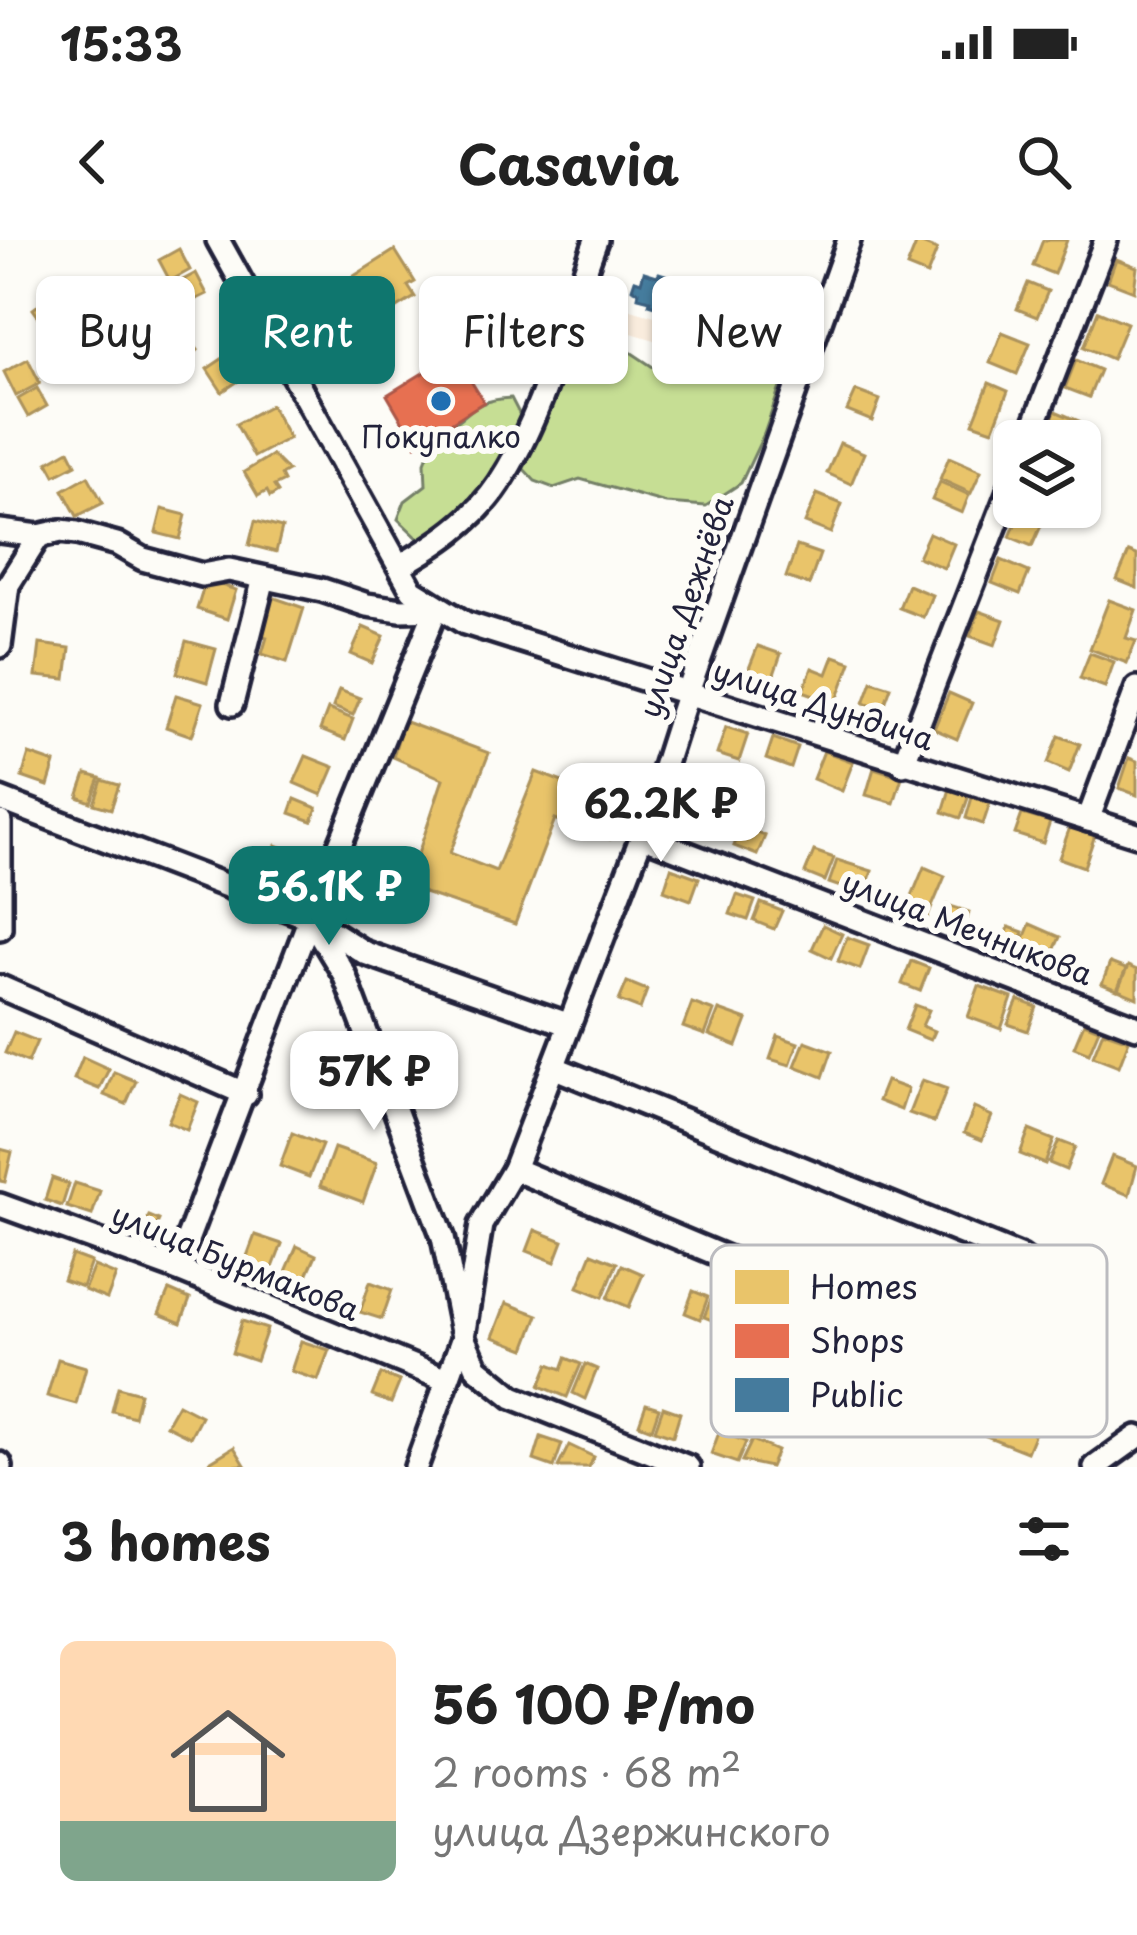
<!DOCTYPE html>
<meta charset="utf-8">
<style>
:root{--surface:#fff;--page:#f2f2f2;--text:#222;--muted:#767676;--line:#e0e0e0;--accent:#0f766e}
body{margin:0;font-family:"Playpen Sans",sans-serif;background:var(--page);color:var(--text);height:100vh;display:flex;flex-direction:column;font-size:45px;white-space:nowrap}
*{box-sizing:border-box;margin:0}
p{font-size:39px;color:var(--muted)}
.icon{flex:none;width:66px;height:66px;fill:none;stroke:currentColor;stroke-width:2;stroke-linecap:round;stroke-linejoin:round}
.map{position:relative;height:1227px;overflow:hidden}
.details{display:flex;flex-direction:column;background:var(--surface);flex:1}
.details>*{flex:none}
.banner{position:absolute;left:36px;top:36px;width:1065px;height:108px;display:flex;gap:24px}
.controls{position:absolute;left:993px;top:180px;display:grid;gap:24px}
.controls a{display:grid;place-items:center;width:108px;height:108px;border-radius:18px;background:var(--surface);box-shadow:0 3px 9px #0004;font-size:60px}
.price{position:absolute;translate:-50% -102px;padding:0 27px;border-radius:24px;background:#fff;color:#222;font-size:39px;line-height:78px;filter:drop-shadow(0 3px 6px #0008)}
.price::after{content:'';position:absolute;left:50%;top:72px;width:36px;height:27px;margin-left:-18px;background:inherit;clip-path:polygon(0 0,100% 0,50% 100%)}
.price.active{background:var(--accent);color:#fff}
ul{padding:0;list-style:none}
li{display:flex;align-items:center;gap:36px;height:300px;padding:0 60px}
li+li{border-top:3px solid var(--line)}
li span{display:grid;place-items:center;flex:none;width:336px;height:240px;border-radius:18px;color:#555}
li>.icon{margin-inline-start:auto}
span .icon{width:144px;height:144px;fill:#fffc;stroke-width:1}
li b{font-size:51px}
h2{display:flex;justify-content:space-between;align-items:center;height:144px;padding:0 60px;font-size:51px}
.chip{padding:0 42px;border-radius:18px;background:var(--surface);box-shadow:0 3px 9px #0004;font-size:42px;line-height:108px}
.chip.active{background:var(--accent);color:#fff}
.status{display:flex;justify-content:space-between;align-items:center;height:84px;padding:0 60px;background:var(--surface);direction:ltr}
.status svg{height:33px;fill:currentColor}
header{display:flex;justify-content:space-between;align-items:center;height:156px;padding:0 60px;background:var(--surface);font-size:54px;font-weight:700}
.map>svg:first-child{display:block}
.built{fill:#f9ecdd}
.green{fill:#c6de94;stroke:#748068;stroke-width:3}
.homes{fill:#e9c46a;stroke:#ad935c;stroke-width:3}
.shops{fill:#e76f51;stroke:#ac584a;stroke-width:3}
.public{fill:#457b9d;stroke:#3a6080;stroke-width:3}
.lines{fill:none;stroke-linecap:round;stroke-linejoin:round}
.minor-casing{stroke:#22223b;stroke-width:30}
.minor{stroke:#fdfcf7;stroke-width:21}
.poi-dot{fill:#1f6fb2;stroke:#fdfcf7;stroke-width:4.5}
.labels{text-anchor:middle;stroke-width:12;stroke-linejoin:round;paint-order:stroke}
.poi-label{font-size:30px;fill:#22223b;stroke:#fdfcf7}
.street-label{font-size:30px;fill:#22223b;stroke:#fdfcf7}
.key{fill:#fdfcf7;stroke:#bbbbbf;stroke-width:3}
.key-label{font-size:33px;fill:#22223b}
</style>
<div class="status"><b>15:33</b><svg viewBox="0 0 49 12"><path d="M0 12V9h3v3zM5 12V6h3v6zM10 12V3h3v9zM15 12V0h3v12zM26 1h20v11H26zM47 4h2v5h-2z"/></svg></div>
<header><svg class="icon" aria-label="back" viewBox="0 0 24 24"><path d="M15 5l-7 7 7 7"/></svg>Casavia<svg class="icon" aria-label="search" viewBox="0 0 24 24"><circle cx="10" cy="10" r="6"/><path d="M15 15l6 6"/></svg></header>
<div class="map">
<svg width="1137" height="1227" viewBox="0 0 1137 1227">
<rect width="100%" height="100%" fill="#fdfcf7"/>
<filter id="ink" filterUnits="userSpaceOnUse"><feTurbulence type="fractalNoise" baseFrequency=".00833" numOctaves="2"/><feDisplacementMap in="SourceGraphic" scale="24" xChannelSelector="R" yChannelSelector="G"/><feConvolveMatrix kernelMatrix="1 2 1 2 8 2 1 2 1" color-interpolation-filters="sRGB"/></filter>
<g filter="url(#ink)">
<polygon class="built" points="604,61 665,79 658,101 598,83"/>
<g class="green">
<polygon points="796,63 804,69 801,86 764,194 741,243 706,266 666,263 580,239 554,248 535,241 522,227 578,77 653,127 773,134"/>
<path d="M511 158 524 183C491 244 478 259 423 303L398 279 405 261 426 245 425 222 436 194C471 179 467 160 511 158Z"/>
</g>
<g class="homes">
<polygon points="1043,0 1067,0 1054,34 1033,26"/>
<polygon points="917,2 937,10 927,35 907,27"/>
<polygon points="179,9 190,30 170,41 159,20"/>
<polygon points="395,10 415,42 408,46 415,57 351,97 324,55"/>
<polygon points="1116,19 1137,27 1134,51 1108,41"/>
<polygon points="196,33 207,54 180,67 170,47"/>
<polygon points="78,35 89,50 43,83 33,69"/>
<polygon points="1028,43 1048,51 1037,77 1017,69"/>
<polygon points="1098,71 1127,83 1112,119 1084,107"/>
<polygon points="1002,92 1030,103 1017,134 990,123"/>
<polygon points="185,94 198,110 179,126 166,110"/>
<polygon points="235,110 250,133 222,152 207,129"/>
<polygon points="28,119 40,143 16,156 4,132"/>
<polygon points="1076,120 1100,130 1089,157 1065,148"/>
<polygon points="989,143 1008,151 993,190 973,183"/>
<polygon points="37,148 47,166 28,177 18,159"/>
<polygon points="856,151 880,160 872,181 847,171"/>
<polygon points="271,165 289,198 254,217 236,184"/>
<polygon points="1055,171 1079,181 1071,201 1043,201"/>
<polygon points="840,203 864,213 851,244 827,233"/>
<polygon points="69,210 76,224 55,235 48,222"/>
<polygon points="272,215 288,231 281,235 284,241 274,246 278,252 270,257 267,251 258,256 244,232"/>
<polygon points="949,217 981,231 971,253 940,239"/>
<polygon points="88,236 103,263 77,276 63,250"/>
<polygon points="940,242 969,255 962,273 932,260"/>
<polygon points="817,254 842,264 831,293 805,283"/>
<polygon points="162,269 186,275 180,299 156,293"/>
<polygon points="1021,270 1044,279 1032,306 1010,297"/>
<polygon points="255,281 282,288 276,312 249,305"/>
<polygon points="929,293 954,304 944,328 918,317"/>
<polygon points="797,306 820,314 809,345 786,337"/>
<polygon points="1129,312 1137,315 1137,348 1117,340"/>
<polygon points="1001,320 1029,332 1020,354 992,343"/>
<polygon points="206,340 236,350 227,379 197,369"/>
<polygon points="908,345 932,355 923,377 899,368"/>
<polygon points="272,357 304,368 287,422 262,414 267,397 260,395"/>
<polygon points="1109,360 1136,370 1126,398 1136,401 1127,423 1090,409"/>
<polygon points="979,371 1004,380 995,405 970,396"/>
<polygon points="363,387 384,396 372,423 351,414"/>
<polygon points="186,401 216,409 207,442 177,433"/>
<polygon points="40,404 70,408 66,439 36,436"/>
<polygon points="758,406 781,414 772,440 748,431"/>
<polygon points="1090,413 1114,422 1105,447 1080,438"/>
<polygon points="834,416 851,422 836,463 803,451 812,428 827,434"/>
<polygon points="872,441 891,447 883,469 864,463"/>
<polygon points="339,450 360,458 353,475 333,467"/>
<polygon points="949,453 972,463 957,499 934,489"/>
<polygon points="176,455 203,463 192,496 166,487"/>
<polygon points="328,469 353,479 345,500 320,490"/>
<polygon points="403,481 489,513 450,613 496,631 536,532 623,565 610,599 555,579 515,684 407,647 443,539 393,517"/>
<polygon points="726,487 748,494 739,521 717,514"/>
<polygon points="1059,496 1080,504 1069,532 1048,523"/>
<polygon points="773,498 798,507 791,528 766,519"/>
<polygon points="824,511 853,522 842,551 813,539"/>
<polygon points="29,514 55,523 48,546 22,537"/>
<polygon points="306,516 334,527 322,555 294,543"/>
<polygon points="1129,518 1137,521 1137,555 1119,548"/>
<polygon points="874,528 902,537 894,563 866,555"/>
<polygon points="86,534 100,538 91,562 78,557"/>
<polygon points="102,540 119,545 111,569 94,564"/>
<polygon points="950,549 969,555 961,578 943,572"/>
<polygon points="973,554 991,560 983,584 966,578"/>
<polygon points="295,559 317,568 312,581 290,573"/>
<polygon points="698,566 717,574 709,594 690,586"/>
<polygon points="1022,574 1050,582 1043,603 1015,594"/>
<polygon points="742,586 765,596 757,615 734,606"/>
<polygon points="1070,587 1095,595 1084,627 1059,618"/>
<polygon points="276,605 300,614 290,639 266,630"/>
<polygon points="814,611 834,618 825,641 805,633"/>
<polygon points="837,620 872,631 864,655 829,643"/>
<polygon points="924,627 945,636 926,681 905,673"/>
<polygon points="671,628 699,638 691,660 664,650"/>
<polygon points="737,655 755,661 748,680 730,674"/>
<polygon points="761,663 782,671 774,689 754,681"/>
<polygon points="947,665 969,672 964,691 941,684"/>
<polygon points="1030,684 1060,697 1047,726 1018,713"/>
<polygon points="823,685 842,694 831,718 812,709"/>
<polygon points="1009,687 1023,692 1016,712 1002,707"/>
<polygon points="847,697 869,705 860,729 838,721"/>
<polygon points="911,721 929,728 920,751 902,744"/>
<polygon points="1110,723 1126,729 1117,750 1102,744"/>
<polygon points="1128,726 1137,730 1137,758 1118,750"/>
<polygon points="627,742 647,750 640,769 619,761"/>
<polygon points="979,746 1012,758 1001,789 968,777"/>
<polygon points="1018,760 1037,767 1028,791 1008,784"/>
<polygon points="692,763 714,771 705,795 683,787"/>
<polygon points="915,765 929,770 922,786 934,791 930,800 905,790"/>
<polygon points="719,770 747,780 737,806 709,795"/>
<polygon points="1084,783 1099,789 1089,813 1074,807"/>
<polygon points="1103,791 1129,800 1119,826 1093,816"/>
<polygon points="14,792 37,801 28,822 5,813"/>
<polygon points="778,796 798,803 790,825 770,819"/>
<polygon points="805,801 832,811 823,837 795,826"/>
<polygon points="83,817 109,829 99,849 74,839"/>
<polygon points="114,832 136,841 126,864 104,855"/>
<polygon points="922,840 947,849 934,882 909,873"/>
<polygon points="886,841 908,849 901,870 878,861"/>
<polygon points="180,854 198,862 187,890 168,882"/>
<polygon points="974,868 992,876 982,900 964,893"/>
<polygon points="1029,890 1054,900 1045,924 1020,914"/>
<polygon points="292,893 322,905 309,937 280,926"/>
<polygon points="1059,901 1075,907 1066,930 1049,923"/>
<polygon points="334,908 377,923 363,962 320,946"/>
<polygon points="0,909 12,912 5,942 0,941"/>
<polygon points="1112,916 1137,926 1129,955 1101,944"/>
<polygon points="52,938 69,944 62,966 45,960"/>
<polygon points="75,943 100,951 92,975 67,967"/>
<polygon points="149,976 159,980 150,1000 140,995"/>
<polygon points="535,990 563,1001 555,1022 527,1011"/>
<polygon points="255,995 282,1004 266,1046 255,1041 258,1032 243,1027"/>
<polygon points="297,1006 316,1015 300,1051 281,1043"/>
<polygon points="592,1013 617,1023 603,1057 578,1047"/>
<polygon points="72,1015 91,1022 82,1047 63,1040"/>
<polygon points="622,1025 643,1034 629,1067 608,1058"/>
<polygon points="94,1026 116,1035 107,1059 84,1050"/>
<polygon points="370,1042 392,1050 382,1079 360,1072"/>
<polygon points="169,1050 190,1059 181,1083 159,1074"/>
<polygon points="693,1051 708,1057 700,1079 685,1073"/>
<polygon points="712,1057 730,1064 722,1084 704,1077"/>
<polygon points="506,1063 538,1075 525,1109 493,1097"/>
<polygon points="242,1081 267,1089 256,1121 232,1113"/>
<polygon points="301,1101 329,1110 318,1140 291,1131"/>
<polygon points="566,1118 581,1124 567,1157 540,1146 549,1124 562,1129"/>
<polygon points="58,1119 86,1127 76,1164 47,1156"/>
<polygon points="585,1124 597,1129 585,1159 573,1153"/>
<polygon points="381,1134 400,1141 391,1163 372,1156"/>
<polygon points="118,1147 140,1153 134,1177 112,1171"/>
<polygon points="178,1164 201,1176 190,1197 166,1185"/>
<polygon points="646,1164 659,1168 652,1189 639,1184"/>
<polygon points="663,1167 680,1173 673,1196 655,1190"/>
<polygon points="1007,1170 1039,1183 1027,1212 986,1196 991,1184 1000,1187"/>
<polygon points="723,1182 738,1188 734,1197 746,1202 737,1223 711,1214"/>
<polygon points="541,1197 562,1204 554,1227 534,1220"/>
<polygon points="752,1200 777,1211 770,1227 742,1221"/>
<polygon points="569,1205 594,1217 589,1227 558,1227"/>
<polygon points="234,1207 245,1225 211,1227 208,1223"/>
</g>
<polygon class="shops" points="454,114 484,162 416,205 387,155"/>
<polygon class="public" points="644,32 657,36 659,33 713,50 703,81 649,64 650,60 638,57 639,52 632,49 635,40 641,42"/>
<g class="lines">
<defs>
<g id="minor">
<polyline points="218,0 412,350 465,383 1137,595"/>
<polyline points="1028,201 1106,0"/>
<polyline points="0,291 39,296 61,291 77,293 117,304 143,319 202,335 229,330 322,350 367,365 401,370 436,369"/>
<path d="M400 326C436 305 475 280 499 243 546 171 566 80 596 0"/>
<polyline points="0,406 8,345 39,296"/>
<polyline points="232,464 264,338"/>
<polyline points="903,524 1014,238"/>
<polyline points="0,559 310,678 365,713 567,784"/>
<polyline points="1088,580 1137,448"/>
<polyline points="0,582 0,688"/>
<polyline points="642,596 1137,787"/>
<polyline points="310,678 344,734 443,997 463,1097 477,1128 513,1157 688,1227"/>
<polyline points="0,747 246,854"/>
<polyline points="514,929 1004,1134 1042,1043 1039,1030 1021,1017 553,827"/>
<polyline points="0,965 176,1029 446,1140"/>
<polyline points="176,1029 310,678 436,369"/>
<polyline points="1004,1134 1093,1168"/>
<polyline points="0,1224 1,1227"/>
<polyline points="416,1227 463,1097 481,985 514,929 642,596 687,455 849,0"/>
<polyline points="1095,1227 1137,1197"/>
</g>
</defs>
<use href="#minor" class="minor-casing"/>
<use href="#minor" class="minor"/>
</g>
</g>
<circle class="poi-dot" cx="441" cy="161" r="12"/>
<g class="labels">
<g class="poi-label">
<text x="441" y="208">Покупалко</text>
</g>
<g class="street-label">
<text transform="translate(687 367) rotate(-71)" y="10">улица Дежнёва</text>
<text transform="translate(823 466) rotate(18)" y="10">улица Дундича</text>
<text transform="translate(967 689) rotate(21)" y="10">улица Мечникова</text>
<text transform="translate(235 1023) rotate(22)" y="10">улица Бурмакова</text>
</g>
</g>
<rect x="711" y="1005" width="396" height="192" rx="18" class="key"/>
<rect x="735" y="1030" width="54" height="34" fill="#e9c46a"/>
<rect x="735" y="1084" width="54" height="34" fill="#e76f51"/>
<rect x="735" y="1138" width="54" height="34" fill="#457b9d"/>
<g class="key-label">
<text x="810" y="1059">Homes</text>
<text x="810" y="1113">Shops</text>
<text x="810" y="1167">Public</text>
</g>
</svg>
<div class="controls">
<a><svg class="icon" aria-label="layers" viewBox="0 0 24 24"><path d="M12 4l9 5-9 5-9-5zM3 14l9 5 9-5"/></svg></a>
</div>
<b class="price" style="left:661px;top:625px">62.2K ₽</b>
<b class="price active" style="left:329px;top:708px">56.1K ₽</b>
<b class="price" style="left:374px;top:893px">57K ₽</b>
<div class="banner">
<a class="chip">Buy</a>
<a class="chip active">Rent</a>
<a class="chip">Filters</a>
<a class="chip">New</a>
</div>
</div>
<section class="details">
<h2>3 homes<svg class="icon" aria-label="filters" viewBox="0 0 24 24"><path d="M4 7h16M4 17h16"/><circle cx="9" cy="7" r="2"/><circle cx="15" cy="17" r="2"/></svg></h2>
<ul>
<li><span style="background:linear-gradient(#ffd9b3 75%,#7fa58c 0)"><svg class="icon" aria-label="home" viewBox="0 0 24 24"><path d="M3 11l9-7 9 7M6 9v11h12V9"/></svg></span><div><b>56 100 ₽/mo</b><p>2 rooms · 68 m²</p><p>улица Дзержинского</p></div></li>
</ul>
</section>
